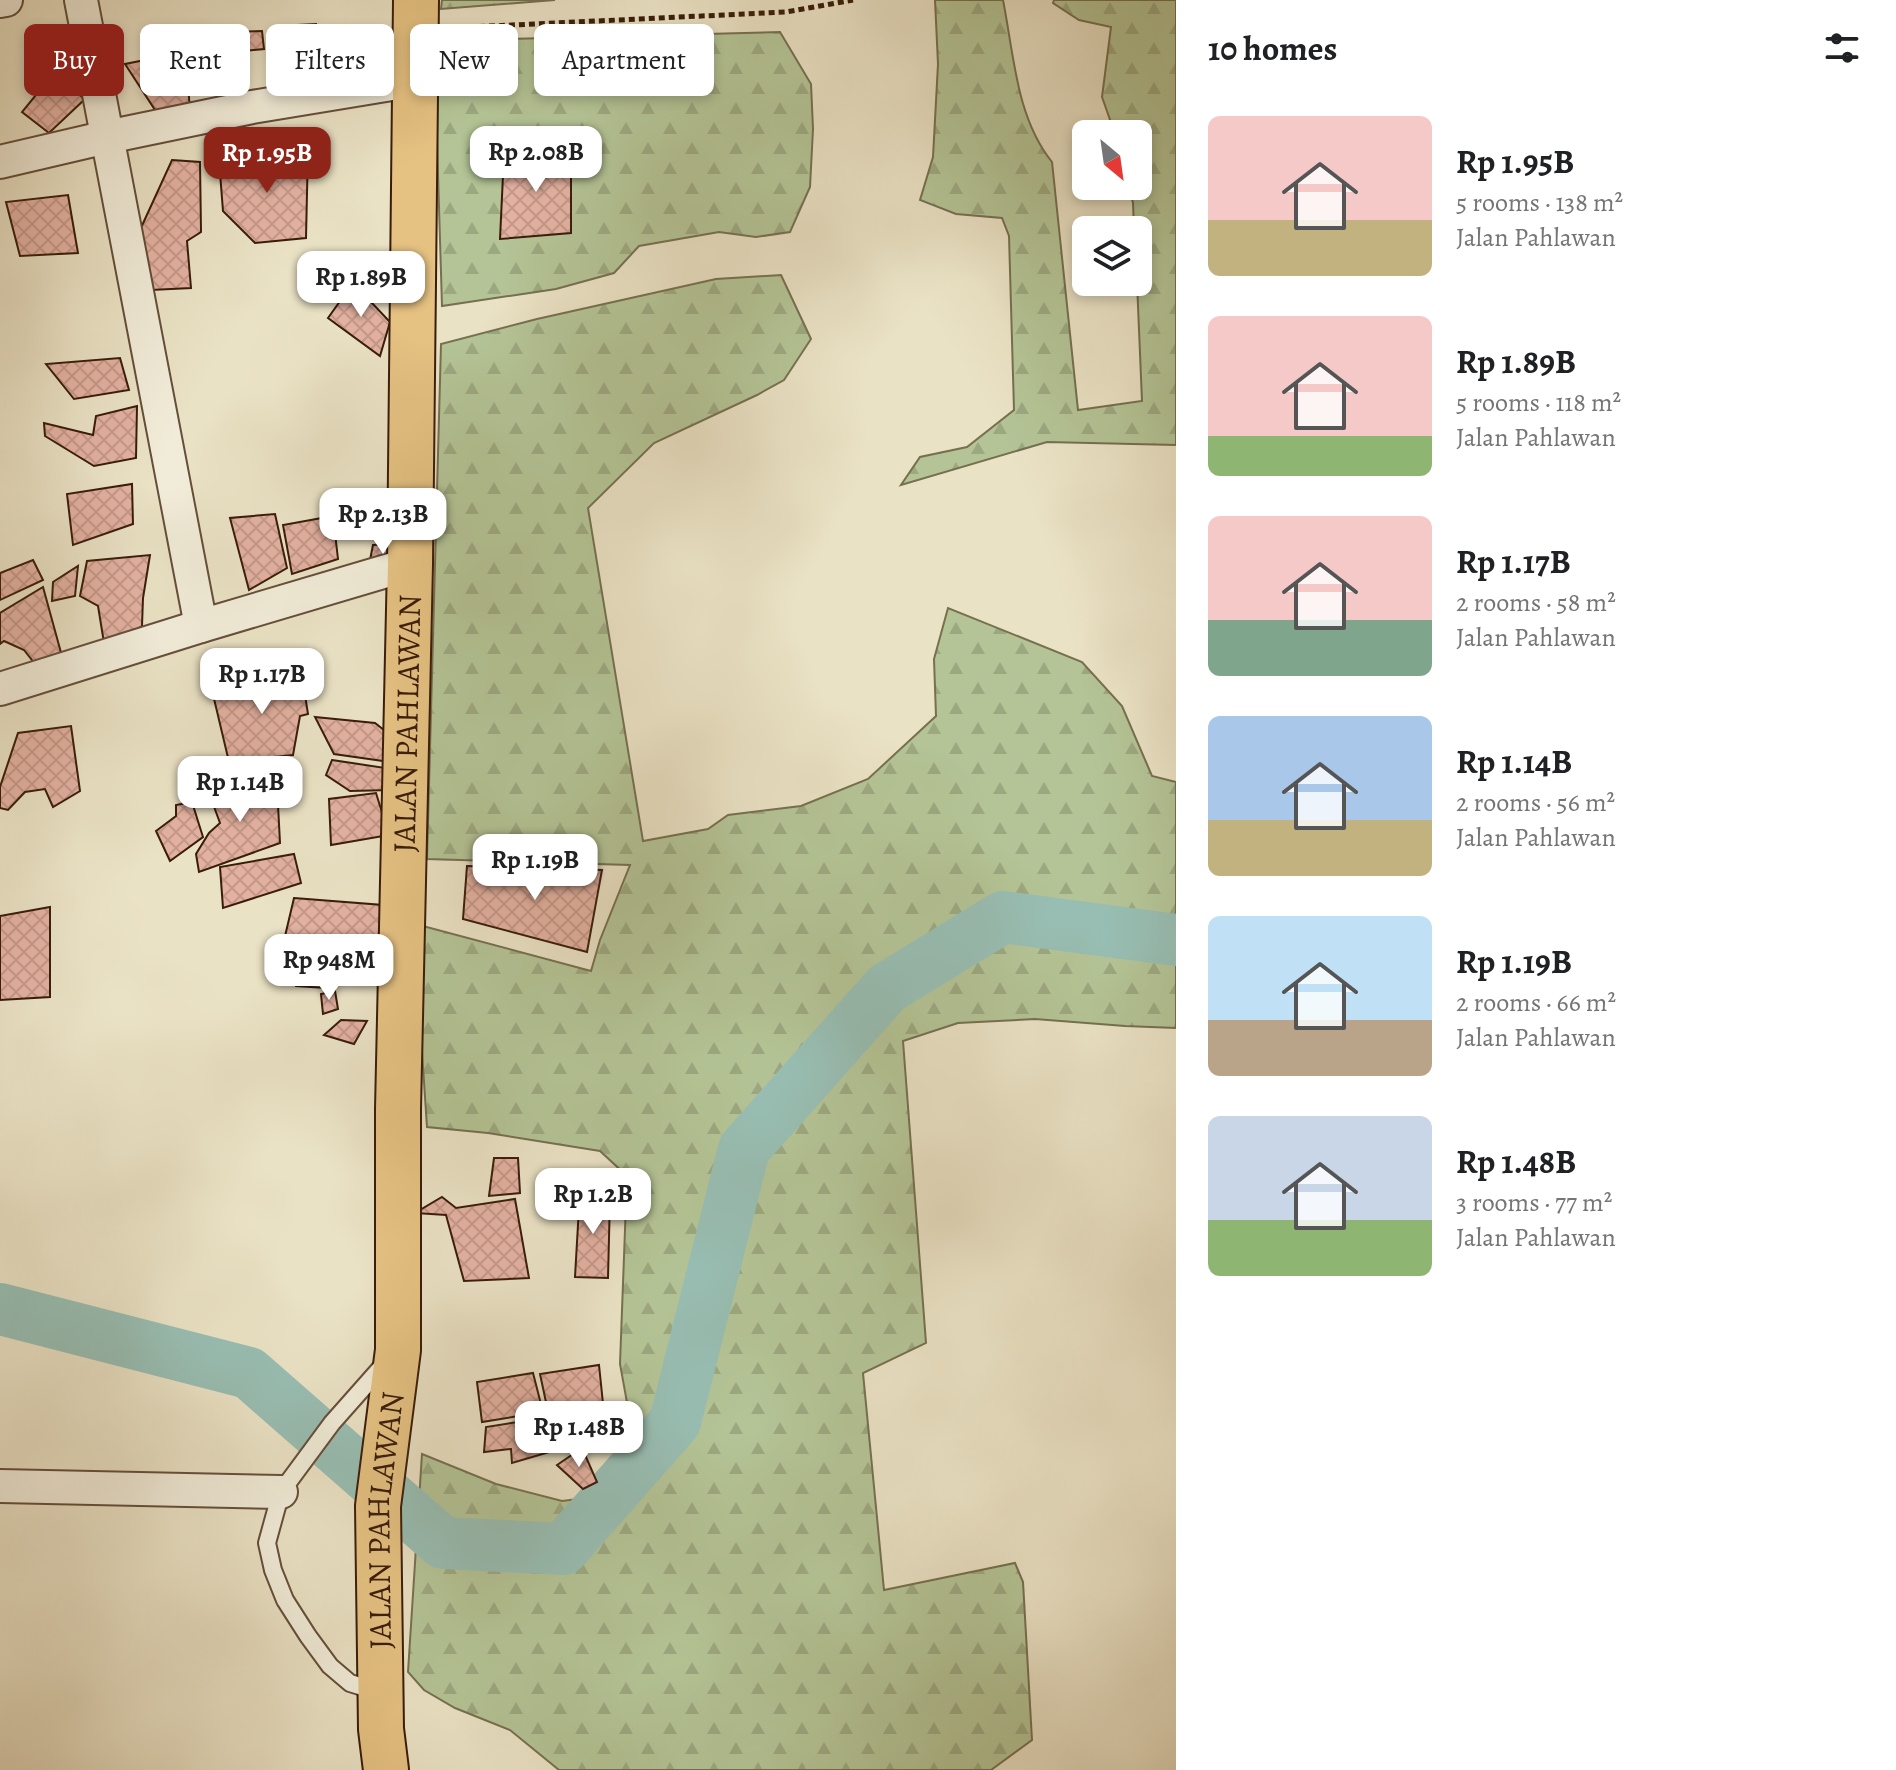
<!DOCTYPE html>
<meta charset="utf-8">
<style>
:root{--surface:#fff;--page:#f6f6f6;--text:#202124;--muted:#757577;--accent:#8f2418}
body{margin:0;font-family:Alegreya,serif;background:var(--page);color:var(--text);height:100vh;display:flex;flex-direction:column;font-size:30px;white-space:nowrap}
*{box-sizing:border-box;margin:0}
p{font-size:26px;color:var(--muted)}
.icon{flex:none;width:44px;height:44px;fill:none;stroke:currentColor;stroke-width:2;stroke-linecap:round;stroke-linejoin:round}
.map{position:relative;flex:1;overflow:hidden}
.drawer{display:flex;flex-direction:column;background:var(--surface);width:720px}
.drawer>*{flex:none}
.hud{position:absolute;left:24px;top:24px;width:760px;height:72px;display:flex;gap:16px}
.needle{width:52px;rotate:151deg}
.buttons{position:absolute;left:1072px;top:120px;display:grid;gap:16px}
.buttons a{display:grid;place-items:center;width:80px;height:80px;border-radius:12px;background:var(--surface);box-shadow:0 4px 12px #0003;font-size:40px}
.price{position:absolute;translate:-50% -68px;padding:0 18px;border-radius:16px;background:#fff;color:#222;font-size:26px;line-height:52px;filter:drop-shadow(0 2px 4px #0008)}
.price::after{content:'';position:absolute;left:50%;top:48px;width:24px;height:18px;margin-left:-12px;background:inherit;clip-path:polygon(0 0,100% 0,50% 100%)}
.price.on{background:var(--accent);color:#fff}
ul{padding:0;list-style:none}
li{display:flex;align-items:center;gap:24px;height:200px;padding:0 32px}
li span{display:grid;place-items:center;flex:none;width:224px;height:160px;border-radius:12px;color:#555}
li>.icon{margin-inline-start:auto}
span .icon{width:96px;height:96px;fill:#fffc;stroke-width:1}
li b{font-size:34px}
h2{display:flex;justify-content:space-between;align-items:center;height:96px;padding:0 32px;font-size:34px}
.tag{padding:0 28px;border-radius:12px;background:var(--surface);box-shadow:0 4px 12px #0003;font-size:28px;line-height:72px}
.tag.on{background:var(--accent);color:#fff}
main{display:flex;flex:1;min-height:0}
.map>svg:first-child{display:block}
.forest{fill:url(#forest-firs);stroke:#767050;stroke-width:2}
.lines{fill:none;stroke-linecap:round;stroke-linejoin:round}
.river{stroke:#98beb3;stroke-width:52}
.building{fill:url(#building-cross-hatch);stroke:#391c0b;stroke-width:2}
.service-casing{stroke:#654e3a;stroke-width:20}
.minor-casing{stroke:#654e3a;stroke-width:36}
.primary-casing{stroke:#391c0b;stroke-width:48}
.path{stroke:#391c0b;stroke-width:5;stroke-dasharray:6 4;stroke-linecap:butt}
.service{stroke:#f1ecd9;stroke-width:16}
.minor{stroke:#f1ecd9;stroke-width:32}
.primary{stroke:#e5c182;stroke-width:44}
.labels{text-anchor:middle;stroke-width:6;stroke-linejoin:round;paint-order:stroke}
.street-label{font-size:32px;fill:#391c0b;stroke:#f1ecd9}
</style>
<main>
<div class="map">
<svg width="1176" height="1770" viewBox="0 0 1176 1770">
<defs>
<pattern id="forest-firs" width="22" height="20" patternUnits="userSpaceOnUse" patternTransform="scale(2)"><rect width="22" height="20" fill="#b4c496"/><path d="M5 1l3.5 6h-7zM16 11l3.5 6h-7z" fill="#9ca880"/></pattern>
<pattern id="building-cross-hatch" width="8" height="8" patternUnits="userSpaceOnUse" patternTransform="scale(2)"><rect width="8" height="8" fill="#e3b1a1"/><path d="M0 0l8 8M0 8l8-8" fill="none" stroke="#c49889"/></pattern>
</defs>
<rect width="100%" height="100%" fill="#eae2c5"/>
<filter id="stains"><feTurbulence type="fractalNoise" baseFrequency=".0025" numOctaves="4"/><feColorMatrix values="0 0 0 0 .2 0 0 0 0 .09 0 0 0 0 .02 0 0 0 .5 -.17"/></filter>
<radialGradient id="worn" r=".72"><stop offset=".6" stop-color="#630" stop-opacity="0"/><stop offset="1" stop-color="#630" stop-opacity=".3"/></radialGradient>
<g class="forest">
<polygon points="442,0 555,0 441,9"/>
<path d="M935 0H1003C1014 55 1016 117 1052 162L1078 410 1142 401 1137 282H1138V230H1134L1133 203 1129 186H1138V134H1115L1102 97 1111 27 1079 20 1053 3 1054 0H1176V445L1047 442 901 485 920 457 967 447 1014 410 1009 236 1002 218 956 214 920 200 933 157 938 64Z"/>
<polygon points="780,32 811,84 813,129 810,187 790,232 756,237 719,232 639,246 614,273 556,289 442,306 434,41"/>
<polygon points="781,275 811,339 784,380 757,395 654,443 588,508 643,841 708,829 728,815 801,806 868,779 936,716 934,659 948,608 1082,662 1122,706 1152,776 1176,782 1176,1028 1125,1026 1035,1019 958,1023 903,1041 926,1343 863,1373 884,1590 1015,1563 1023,1582 1032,1740 991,1770 559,1770 510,1730 455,1708 424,1690 408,1672 422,1454 496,1484 562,1501 586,1498 614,1473 628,1408 620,1364 627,1176 600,1151 488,1133 427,1127 419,1006 423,926 591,971 600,940 630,865 427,859 441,344 537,319 716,279"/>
</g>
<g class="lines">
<polyline class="river" points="0,1309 249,1373 443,1543 563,1549 675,1422 744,1149 887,988 1003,917 1176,940"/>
</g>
<g class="building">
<polygon points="316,24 313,66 280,72 277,26"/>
<polygon points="262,31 264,49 226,53 224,32"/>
<polygon points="185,52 190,109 159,116 125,64"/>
<polygon points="53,74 85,99 49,133 22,112"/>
<polygon points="308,149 306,238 255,243 223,211 219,160"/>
<polygon points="571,149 571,233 500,239 504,154"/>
<polygon points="172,160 200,162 201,232 187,241 191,288 151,290 140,230"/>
<polygon points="68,195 78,253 20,256 6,202"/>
<polygon points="353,283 390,322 380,356 328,318"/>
<polygon points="120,358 129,390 74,399 46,364"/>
<polygon points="137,406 136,458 94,466 45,436 44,423 93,435 96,416"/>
<polygon points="132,484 133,524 73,545 67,494"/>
<polygon points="275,514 287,568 249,590 230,518"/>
<polygon points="333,516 338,559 292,574 283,525"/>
<polygon points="394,544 397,563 368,570 373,545"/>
<polygon points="150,555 143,598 142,626 105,649 98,606 80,596 87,561"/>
<polygon points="33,560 43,580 0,600 0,573"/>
<polygon points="78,566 75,596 52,601 53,582"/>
<polygon points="43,587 63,660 39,669 24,650 4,641 0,644 0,613"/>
<polygon points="309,662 310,685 304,689 308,714 300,716 293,755 229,762 211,686 242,674 253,695 279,694 283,670"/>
<polygon points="315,717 375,723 398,741 397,763 334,754"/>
<polygon points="71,726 80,791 53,807 45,789 25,792 8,810 0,808 0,787 18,733"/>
<polygon points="332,760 392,769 391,790 350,791 326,775"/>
<polygon points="206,785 277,786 280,843 199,872 196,854 209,833 220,823"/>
<polygon points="376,793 389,835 331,845 329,799"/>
<polygon points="192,802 203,837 170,861 156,831 176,816 176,805"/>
<polygon points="294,854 301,883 223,908 220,867"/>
<polygon points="467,866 602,870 587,952 463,919"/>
<polygon points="294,898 383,905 384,940 329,943 326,988 296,986 282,949"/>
<polygon points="50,907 50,997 0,1000 0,916"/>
<polygon points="335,991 338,1009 323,1014 321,994"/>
<polygon points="341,1020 367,1021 354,1044 324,1035"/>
<polygon points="494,1158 518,1158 520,1193 489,1196"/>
<polygon points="580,1190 610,1198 608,1278 575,1277"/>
<polygon points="442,1197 456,1208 515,1199 529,1278 464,1281 446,1215 415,1213"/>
<polygon points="599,1365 605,1423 553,1435 540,1374"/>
<polygon points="533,1373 543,1412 482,1422 477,1382"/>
<polygon points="543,1418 556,1450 512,1463 511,1449 484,1452 486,1427"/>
<polygon points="582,1448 597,1482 583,1489 557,1465"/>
</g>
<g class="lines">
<defs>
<polyline id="service" points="379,1692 350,1683 330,1666 308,1636 285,1600 273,1570 267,1543 281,1492 332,1423 386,1362"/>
<g id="minor">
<polyline points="81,0 201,626"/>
<polyline points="0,1 6,0"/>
<polyline points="0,162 107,137 252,107 416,80"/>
<polyline points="0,689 201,626 410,564"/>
<polyline points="0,1486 281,1492"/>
</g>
<g id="primary">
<path id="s1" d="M386 1770 381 1729 378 1506 398 1350V1109L410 564 416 0"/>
</g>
</defs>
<use href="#service" class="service-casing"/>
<use href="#minor" class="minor-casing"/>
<use href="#primary" class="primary-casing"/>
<polyline class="path" points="449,28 786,12 853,0"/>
<use href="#service" class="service"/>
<use href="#minor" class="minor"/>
<use href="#primary" class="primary"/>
</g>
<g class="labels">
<g class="street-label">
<text dy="11" stroke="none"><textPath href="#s1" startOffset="1048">JALAN PAHLAWAN</textPath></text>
<text dy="11" stroke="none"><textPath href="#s1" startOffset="250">JALAN PAHLAWAN</textPath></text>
</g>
</g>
<rect width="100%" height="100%" filter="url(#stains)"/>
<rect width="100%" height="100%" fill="url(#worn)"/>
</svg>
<div class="buttons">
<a><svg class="needle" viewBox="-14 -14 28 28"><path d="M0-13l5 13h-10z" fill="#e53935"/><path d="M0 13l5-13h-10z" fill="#757577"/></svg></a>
<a><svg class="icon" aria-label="layers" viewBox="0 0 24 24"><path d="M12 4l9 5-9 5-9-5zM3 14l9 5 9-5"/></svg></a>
</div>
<b class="price" style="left:536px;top:194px">Rp 2.08B</b>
<b class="price on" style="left:267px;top:195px">Rp 1.95B</b>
<b class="price" style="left:361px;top:319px">Rp 1.89B</b>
<b class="price" style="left:383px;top:556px">Rp 2.13B</b>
<b class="price" style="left:262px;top:716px">Rp 1.17B</b>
<b class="price" style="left:240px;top:824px">Rp 1.14B</b>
<b class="price" style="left:535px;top:902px">Rp 1.19B</b>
<b class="price" style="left:329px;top:1002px">Rp 948M</b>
<b class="price" style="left:593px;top:1236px">Rp 1.2B</b>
<b class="price" style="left:579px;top:1469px">Rp 1.48B</b>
<div class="hud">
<a class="tag on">Buy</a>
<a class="tag">Rent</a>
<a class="tag">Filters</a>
<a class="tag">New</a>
<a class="tag">Apartment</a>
</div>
</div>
<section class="drawer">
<h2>10 homes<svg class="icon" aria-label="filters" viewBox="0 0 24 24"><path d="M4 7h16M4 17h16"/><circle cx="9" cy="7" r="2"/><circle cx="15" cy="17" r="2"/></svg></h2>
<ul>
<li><span style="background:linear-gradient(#f6c9c9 65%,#c2b280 0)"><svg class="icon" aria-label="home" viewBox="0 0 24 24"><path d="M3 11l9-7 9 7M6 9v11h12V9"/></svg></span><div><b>Rp 1.95B</b><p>5 rooms · 138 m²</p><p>Jalan Pahlawan</p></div></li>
<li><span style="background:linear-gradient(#f6c9c9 75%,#8fb573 0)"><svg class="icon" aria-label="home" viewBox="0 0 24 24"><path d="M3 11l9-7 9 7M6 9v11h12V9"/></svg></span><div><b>Rp 1.89B</b><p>5 rooms · 118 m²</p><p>Jalan Pahlawan</p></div></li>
<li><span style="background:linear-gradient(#f6c9c9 65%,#7fa58c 0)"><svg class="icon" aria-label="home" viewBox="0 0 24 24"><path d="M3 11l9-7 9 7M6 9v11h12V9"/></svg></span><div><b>Rp 1.17B</b><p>2 rooms · 58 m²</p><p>Jalan Pahlawan</p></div></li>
<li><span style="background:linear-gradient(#a9c7e8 65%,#c2b280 0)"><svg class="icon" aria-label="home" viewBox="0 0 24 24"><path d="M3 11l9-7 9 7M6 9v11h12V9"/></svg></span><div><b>Rp 1.14B</b><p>2 rooms · 56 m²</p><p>Jalan Pahlawan</p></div></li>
<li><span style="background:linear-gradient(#bfe0f5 65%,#b9a48a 0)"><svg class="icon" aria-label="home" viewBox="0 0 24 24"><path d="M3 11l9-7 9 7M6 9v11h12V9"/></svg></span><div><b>Rp 1.19B</b><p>2 rooms · 66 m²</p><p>Jalan Pahlawan</p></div></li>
<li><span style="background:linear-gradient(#c9d6e8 65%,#8fb573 0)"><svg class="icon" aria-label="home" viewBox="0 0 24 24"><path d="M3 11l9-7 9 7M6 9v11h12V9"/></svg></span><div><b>Rp 1.48B</b><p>3 rooms · 77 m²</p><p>Jalan Pahlawan</p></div></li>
</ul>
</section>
</main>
